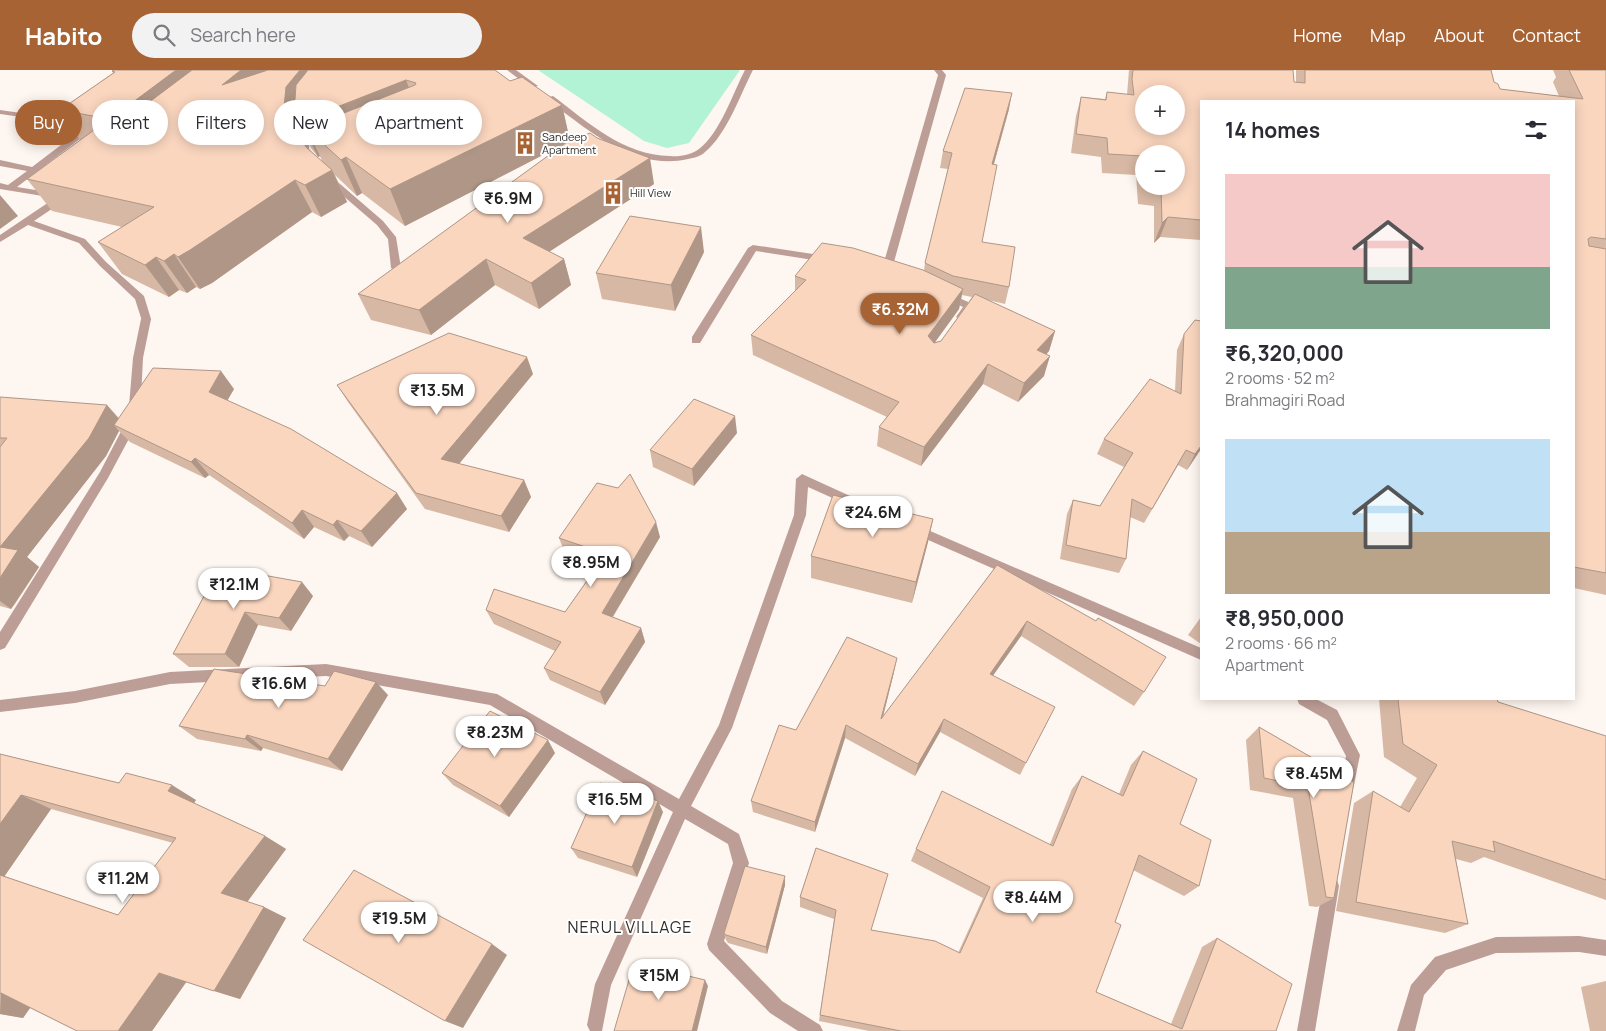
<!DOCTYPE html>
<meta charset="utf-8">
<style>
:root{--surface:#fff;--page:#f2f2f3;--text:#2b2b33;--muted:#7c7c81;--accent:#a76333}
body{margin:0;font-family:Manrope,sans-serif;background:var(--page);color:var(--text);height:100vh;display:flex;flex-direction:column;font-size:19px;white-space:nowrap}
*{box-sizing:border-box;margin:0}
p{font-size:16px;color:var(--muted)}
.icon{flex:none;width:28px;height:28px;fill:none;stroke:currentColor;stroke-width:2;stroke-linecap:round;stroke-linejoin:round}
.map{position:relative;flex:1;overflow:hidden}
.sheet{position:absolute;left:1200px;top:30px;width:375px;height:600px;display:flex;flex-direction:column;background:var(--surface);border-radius:0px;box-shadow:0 2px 12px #0003}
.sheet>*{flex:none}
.top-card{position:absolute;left:15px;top:30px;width:475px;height:45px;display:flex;gap:10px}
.buttons{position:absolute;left:1135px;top:15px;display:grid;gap:10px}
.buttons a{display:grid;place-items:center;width:50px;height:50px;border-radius:50%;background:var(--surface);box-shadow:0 2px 12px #0003;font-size:25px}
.price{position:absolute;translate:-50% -42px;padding:0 11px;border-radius:18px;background:#fff;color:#222;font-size:16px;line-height:32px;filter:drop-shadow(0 1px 2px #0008)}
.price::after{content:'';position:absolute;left:50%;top:30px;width:15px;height:11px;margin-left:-8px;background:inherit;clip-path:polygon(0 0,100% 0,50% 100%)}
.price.current{background:var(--accent);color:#fff}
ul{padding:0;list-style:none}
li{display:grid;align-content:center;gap:10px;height:265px;padding:0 25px}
li span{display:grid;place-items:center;height:155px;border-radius:0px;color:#555}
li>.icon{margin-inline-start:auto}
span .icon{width:90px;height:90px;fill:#fffc;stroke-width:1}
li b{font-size:21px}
h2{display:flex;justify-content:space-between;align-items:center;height:60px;padding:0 25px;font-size:21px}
.tag{padding:0 18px;border-radius:22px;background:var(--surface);box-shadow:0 2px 12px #0003;font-size:18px;line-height:45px}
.tag.current{background:var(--accent);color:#fff}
header{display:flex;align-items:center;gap:30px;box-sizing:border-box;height:70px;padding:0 25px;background:var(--accent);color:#fff}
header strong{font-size:24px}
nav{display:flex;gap:28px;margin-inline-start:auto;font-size:18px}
.search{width:350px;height:45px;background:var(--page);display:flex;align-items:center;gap:12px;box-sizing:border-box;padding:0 18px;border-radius:28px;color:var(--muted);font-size:19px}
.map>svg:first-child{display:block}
.green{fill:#b2f2d5}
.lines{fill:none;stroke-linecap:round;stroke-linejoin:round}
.lane{fill:#bd9e97;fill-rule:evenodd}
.street{fill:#bd9e97;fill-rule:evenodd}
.wall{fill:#d7b8a4;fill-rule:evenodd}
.shaded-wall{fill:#af9686}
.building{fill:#fad6bf;stroke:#af9686;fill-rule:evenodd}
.labels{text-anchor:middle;stroke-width:4;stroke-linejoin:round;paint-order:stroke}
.far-poi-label{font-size:11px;fill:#312e2c;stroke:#fff;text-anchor:start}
.near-neighbourhood-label{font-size:16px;letter-spacing:1px;fill:#312e2c;stroke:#fff}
</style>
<header>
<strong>Habito</strong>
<div class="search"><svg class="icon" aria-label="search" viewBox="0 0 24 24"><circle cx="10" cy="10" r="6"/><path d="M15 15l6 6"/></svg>Search here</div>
<nav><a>Home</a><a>Map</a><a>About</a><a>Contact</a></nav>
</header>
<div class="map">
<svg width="1606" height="961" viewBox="0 0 1606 961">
<rect width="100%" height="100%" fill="#fef6f0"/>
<polygon class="green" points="538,0 740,0 689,73 667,78 644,71"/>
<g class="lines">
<polygon class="lane" points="146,246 151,249 143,288 140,348 108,408 5,578 0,580 0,562 100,402 128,348 133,288 141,249"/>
<g class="street">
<polygon points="507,0 516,0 538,16 531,18"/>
<path d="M745 0H753C740 25 727 64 705 82 701 86 694 88 688 89 645 99 606 74 573 49 564 42 554 36 546 28L553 26C589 53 623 85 670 86 679 87 691 85 699 79 720 63 733 23 745 0Z"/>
<polygon points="934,0 942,0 946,5 892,199 887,202 882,199 938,5"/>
<polygon points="0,40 84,52 87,52 87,55 93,55 93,59 17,117 54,123 58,127 65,126 65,130 34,151 85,169 106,192 144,226 151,249 150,251 142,251 135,229 100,196 79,173 28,155 0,172 0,165 55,128 0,119 0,113 8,115 27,101 0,96 0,90 32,97 86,56 0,44"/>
<polygon points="304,51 311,53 309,79 317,90 316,92 310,92 301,79"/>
<polygon points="326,107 332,107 383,151 396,167 401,198 399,200 396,201 391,198 388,169 377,155 326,111"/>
<polygon points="753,175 826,186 831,189 826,192 756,181 700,273 692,273 692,267 748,178"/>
<polygon points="945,222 973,234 974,236 965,249 961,250 956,247 963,237 941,227 941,223"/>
<polygon points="802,404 861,431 863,434 857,439 808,417 806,445 732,658 691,736 739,764 749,793 724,871 782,931 820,955 823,961 798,961 770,943 709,880 707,874 733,793 728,774 685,749 611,915 602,961 590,961 587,955 595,914 673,742 490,635 326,606 170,614 75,633 0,642 0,630 75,621 170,602 326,594 497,624 679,729 719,655 794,445 796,409"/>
<polygon points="914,454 1201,578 1201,590 910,462 908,459 910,456"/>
<polygon points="1297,629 1316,629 1337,640 1360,685 1351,729 1346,731 1341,729 1339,724 1346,686 1327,650 1299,634"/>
<polygon points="1331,808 1337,810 1339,816 1315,961 1297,961 1323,816 1325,810"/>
<polygon points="1579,866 1606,870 1606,886 1579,882 1496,883 1446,900 1424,925 1415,961 1397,961 1411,915 1435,887 1496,867"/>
</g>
</g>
<g class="wall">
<path d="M1129 0H1293L1294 12H1296V0H1491L1494 12 1500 19 1559 26 1553 12 1556 7 1553 0H1606V525L1574 518V31H1201V170L1160 167 1154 173V136L1138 134 1136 105 1102 103 1101 87 1071 83 1076 46 1081 27 1105 29 1107 22 1127 25ZM1144 84 1176 116H1144Z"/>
<path d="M112 1 510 11 562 35 570 71 654 114 549 182 564 189 571 215 539 239 495 215 431 265 371 250 358 224 566 73 405 156 362 123 357 126 335 105 347 132 321 147 312 142 212 213 200 219 196 217 187 223 179 220 169 227 122 204 98 172 122 157 52 141 27 109 80 70 60 40 113 3ZM301 57 311 78 318 87 320 86 322 91 307 78 300 69Z"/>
<path d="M1009 39 994 94 982 172 1009 217 1005 234 988 230 1055 261 1049 281 1046 285 1044 306 1018 332 983 314 921 396 877 376 879 357 887 347 753 285 751 265 795 221V206L924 200 925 193 948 99 940 98 943 81ZM962 225 972 227 941 271 935 272 959 239Z"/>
<polygon points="704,182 675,241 602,229 596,203"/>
<polygon points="1201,251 1201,379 1187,400 1178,395 1144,453 1130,447 1126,489 1119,503 1060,489 1067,444 1073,430 1100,436 1124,397 1097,384 1104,369 1175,321 1177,280 1184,264"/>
<polygon points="533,304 459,394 524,410 531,427 509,462 425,439 348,332 337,315"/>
<polygon points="234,319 227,330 407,439 372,477 349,466 344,471 314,457 304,469 209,405 205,408 130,372 119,361 106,386 27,487 39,497 15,534 11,539 0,536 0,327 119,348"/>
<polygon points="737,363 694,416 653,397 650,380"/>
<polygon points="933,449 928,472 912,533 811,508 811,486"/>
<polygon points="660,467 613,547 641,558 645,572 605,635 550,610 544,598 555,581 494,554 486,540 565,542 598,494 565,483 559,468"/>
<polygon points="997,495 1144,622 1134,636 1021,566 993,605 1026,693 1020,705 940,662 915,706 845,668 815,762 753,742 751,731 796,660 894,602 883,647"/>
<polygon points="211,513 313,526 291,561 258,555 239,597 189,597 173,584"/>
<polygon points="1201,547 1201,574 1188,565"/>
<polygon points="388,625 342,701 263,678 261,681 197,669 179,656"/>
<polygon points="1379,629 1497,629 1498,632 1606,666 1606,830 1484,787 1471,793 1456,789 1468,854 1445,863 1336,841 1354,733 1373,721 1400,737 1417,708 1384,687"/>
<polygon points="1259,657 1354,712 1334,828 1317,837 1309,836 1293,728 1250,720 1246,670"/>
<polygon points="1143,681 1180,754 1199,816 1184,826 1133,800 1115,852 1096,922 1171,954 1202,877 1217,868 1276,961 869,961 819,951 834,849 800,837 800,827 816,778 871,860 958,883 983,828 911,791 916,779 1050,774 1072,719 1082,706 1119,724 1131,695"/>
<polygon points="555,683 509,747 453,715 442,703"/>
<path d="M0 684 119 713 196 730 194 733 265 766 286 779 247 832 264 837 286 848 240 929 186 912 152 961H77L30 938 23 948 0 944ZM51 739 173 773 118 845 4 806Z"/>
<polygon points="663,742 637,807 578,788 571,778"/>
<polygon points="785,806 785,815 767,884 728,873 726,870 724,863"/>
<polygon points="1606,911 1606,961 1590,961 1581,917"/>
</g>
<g class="shaded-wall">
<polygon points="176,0 234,0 134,79 113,53 113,47"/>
<polygon points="241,0 293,0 222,15"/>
<polygon points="300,0 317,0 406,10 419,45 306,58 320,86 318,87 301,51 294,43 301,57 299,79 283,47 286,17"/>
<polygon points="1012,23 1009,39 989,111 992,94"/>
<polygon points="562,35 570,71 405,156 390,119"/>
<polygon points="346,87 362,123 357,126 341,90"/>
<polygon points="650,88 654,114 530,194 523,168"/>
<polygon points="332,100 347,132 321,147 305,115"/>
<polygon points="295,110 312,142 212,213 200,219 178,187"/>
<polygon points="0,125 18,146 0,159"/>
<polygon points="1168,147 1160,167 1154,173 1162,153"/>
<polygon points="701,157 704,182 675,241 671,215"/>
<polygon points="174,184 196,217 187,223 164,191"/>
<polygon points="156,187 179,220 169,227 145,195"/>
<polygon points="486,189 495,215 431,265 419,240"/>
<polygon points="564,189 571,215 539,239 531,213"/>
<polygon points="963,219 959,239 925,286 928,266"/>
<polygon points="1055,261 1049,281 1031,300 1037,280"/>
<polygon points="1050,286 1044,306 1018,332 1024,313"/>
<polygon points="527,287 533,304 449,406 441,389"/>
<polygon points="988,294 983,314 921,396 924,377"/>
<polygon points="221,301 234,319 222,340 209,322"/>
<polygon points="107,335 123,353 114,355 119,361 106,386 27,487 39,497 11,539 0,531 0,477"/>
<polygon points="735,346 737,363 694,416 692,399"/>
<polygon points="1201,376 1201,379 1187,400 1195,384"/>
<polygon points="1186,380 1178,395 1144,453 1152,439"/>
<polygon points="195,388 209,405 205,408 191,392"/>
<polygon points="524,410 531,427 509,462 501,446"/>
<polygon points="397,423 407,439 372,477 361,461"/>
<polygon points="302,440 314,457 304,469 292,453"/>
<polygon points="933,449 928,472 912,533 916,512"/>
<polygon points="337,450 349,466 344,471 333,455"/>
<polygon points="656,452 660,467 607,556 602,543"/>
<polygon points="302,512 313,526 291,561 279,548"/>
<polygon points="245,542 258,555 239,597 225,584"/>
<polygon points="1027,551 1021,566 985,617 990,604"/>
<polygon points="641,558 645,572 605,635 600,622"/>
<polygon points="897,588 894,602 879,662 881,649"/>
<polygon points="376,612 388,625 342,701 328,689"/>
<polygon points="944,649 940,662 915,706 918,694"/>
<polygon points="846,655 845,668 815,762 815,752"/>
<polygon points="247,665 263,678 261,681 245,669"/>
<polygon points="548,670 555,683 509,747 500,736"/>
<polygon points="172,715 196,730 192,736 168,721"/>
<polygon points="21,725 51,739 4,807 0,806 0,754"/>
<polygon points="658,731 663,742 637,807 632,797"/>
<polygon points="265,766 286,779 245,835 221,823"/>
<polygon points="785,806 785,815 767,884 766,877"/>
<polygon points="264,837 286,848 240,929 214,921"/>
<polygon points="492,874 507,885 463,958 445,951"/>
<polygon points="159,903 187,911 152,961 118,961"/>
<polygon points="705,910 708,916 697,961 692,961"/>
<polygon points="1,923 35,931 23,948 0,944"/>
</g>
<g class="building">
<polygon points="114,0 176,0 113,47 113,53 120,54 192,0 241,0 222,15 268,0 300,0 286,17 283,47 307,78 332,100 305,115 295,110 190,180 178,187 174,184 164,191 156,187 145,195 98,172 154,137 27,109 109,49 60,40 115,2 112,1"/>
<polygon points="308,0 495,0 510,11 522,7 562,35 390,119 346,87 341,90 306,58 415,15 416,13 406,10 301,51 294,43 296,15"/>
<path d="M1133 0H1293L1294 12 1305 13V0H1491L1494 12 1498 14 1500 19 1583 29 1569 0H1606V169L1591 167 1588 169 1589 176 1606 179V503L1574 497V31H1201V150L1168 147 1162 153 1161 116H1176V84H1144V108L1142 86 1108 84 1107 68 1076 64 1081 27 1106 30 1107 22 1134 25 1132 9ZM1144 24H1176V56H1144Z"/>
<polygon points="965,18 1012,23 992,94 997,95 982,172 1015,177 1009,217 953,206 925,193 952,83 943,81"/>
<polygon points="590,63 597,68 650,88 523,168 564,189 531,213 486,189 419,240 358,224 567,72"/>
<polygon points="630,146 701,157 671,215 596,203"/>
<polygon points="822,173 853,178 923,200 963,219 928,266 934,273 941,271 975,224 1055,261 1037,280 1050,286 1024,313 988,294 924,377 879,357 899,332 751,265 806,210 795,206"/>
<polygon points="1195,250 1201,251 1201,376 1195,384 1186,380 1152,439 1132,429 1126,489 1066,475 1073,430 1100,436 1133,383 1104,369 1150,309 1181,324 1184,264"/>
<polygon points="449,263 527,287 441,389 524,410 501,446 416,423 337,315"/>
<polygon points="153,298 221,301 209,322 291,359 397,423 361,461 337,450 333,455 302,440 292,453 195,388 191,392 114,355"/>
<polygon points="0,327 107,335 89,368 0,477 18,480 0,508 0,377 7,368 0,368"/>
<polygon points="694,329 735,346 692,399 650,380"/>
<polygon points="630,404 656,452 602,543 641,558 600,622 544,598 561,572 486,540 494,519 565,542 606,484 559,468 597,413 618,418"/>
<polygon points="833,425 933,449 916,512 811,486"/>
<polygon points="997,495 1096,551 1098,548 1166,587 1144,622 1027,551 990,604 1055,637 1026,693 944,649 918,694 846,655 815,752 751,731 779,655 796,660 847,567 897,588 881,649"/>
<polygon points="229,499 302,512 279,548 245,542 225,584 173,584 211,513 217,513"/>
<polygon points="214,599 325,616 334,601 376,612 328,689 247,665 245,669 179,656"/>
<polygon points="1398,629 1497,629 1498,632 1606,666 1606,810 1493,771 1495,782 1452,771 1468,854 1356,832 1373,721 1409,742 1437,695 1403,674"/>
<polygon points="490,641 548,670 500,736 442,703"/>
<polygon points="1259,657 1354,712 1334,828 1326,827 1308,717 1264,708"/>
<polygon points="1143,681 1197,709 1180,754 1211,770 1199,816 1139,785 1115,852 1121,855 1096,922 1182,959 1217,868 1292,914 1276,961 901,961 820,945 836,840 800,827 816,778 888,804 871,860 935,871 960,883 990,817 916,779 942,721 1053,776 1082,706 1123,726"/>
<polygon points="0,684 119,713 126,703 172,715 168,721 265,766 221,823 264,837 214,921 159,903 118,961 77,961 1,923 0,924 0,805 118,845 176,768 21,725 0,754"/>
<polygon points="600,713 658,731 632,797 571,778"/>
<polygon points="745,796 785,806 766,877 726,865 724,863"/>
<polygon points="354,800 492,874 445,951 303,870"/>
<polygon points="634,893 705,910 692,961 614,961"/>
</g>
<defs>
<symbol id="building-bare" viewBox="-9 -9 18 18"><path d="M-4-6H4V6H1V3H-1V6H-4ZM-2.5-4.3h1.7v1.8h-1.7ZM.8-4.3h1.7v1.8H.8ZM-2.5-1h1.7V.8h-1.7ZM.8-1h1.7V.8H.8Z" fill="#a76333" stroke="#fff" stroke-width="2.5" paint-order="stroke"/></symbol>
</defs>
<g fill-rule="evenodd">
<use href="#building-bare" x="509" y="57" width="32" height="32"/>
<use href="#building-bare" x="597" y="107" width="32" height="32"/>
</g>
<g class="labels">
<g class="far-poi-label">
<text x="542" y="71">Sandeep<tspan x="542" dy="13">Apartment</tspan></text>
<text x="630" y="127">Hill View</text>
</g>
<g class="near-neighbourhood-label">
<text x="630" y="863">NERUL VILLAGE</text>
</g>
</g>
</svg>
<div class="buttons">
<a>+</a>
<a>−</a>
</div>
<b class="price" style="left:508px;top:154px">₹6.9M</b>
<b class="price current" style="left:900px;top:265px">₹6.32M</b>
<b class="price" style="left:437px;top:346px">₹13.5M</b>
<b class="price" style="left:873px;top:468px">₹24.6M</b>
<b class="price" style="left:591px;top:518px">₹8.95M</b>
<b class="price" style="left:234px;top:540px">₹12.1M</b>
<b class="price" style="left:279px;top:639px">₹16.6M</b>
<b class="price" style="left:495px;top:688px">₹8.23M</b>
<b class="price" style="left:1314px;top:729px">₹8.45M</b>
<b class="price" style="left:615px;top:755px">₹16.5M</b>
<b class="price" style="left:123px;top:834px">₹11.2M</b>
<b class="price" style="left:1033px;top:853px">₹8.44M</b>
<b class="price" style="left:399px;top:874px">₹19.5M</b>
<b class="price" style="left:659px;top:931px">₹15M</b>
<div class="top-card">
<a class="tag current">Buy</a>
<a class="tag">Rent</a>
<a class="tag">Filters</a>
<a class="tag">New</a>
<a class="tag">Apartment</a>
</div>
<section class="sheet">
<h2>14 homes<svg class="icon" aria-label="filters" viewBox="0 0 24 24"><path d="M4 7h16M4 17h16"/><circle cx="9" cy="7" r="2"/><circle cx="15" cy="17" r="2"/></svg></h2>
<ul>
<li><span style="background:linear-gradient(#f6c9c9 60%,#7fa58c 0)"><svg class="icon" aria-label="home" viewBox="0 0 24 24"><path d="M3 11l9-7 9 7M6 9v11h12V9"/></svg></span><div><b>₹6,320,000</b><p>2 rooms · 52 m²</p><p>Brahmagiri Road</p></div></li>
<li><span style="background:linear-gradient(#bfe0f5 60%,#b9a48a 0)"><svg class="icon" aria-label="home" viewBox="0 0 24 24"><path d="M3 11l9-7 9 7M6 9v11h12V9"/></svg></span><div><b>₹8,950,000</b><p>2 rooms · 66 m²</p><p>Apartment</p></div></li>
</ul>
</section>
</div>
